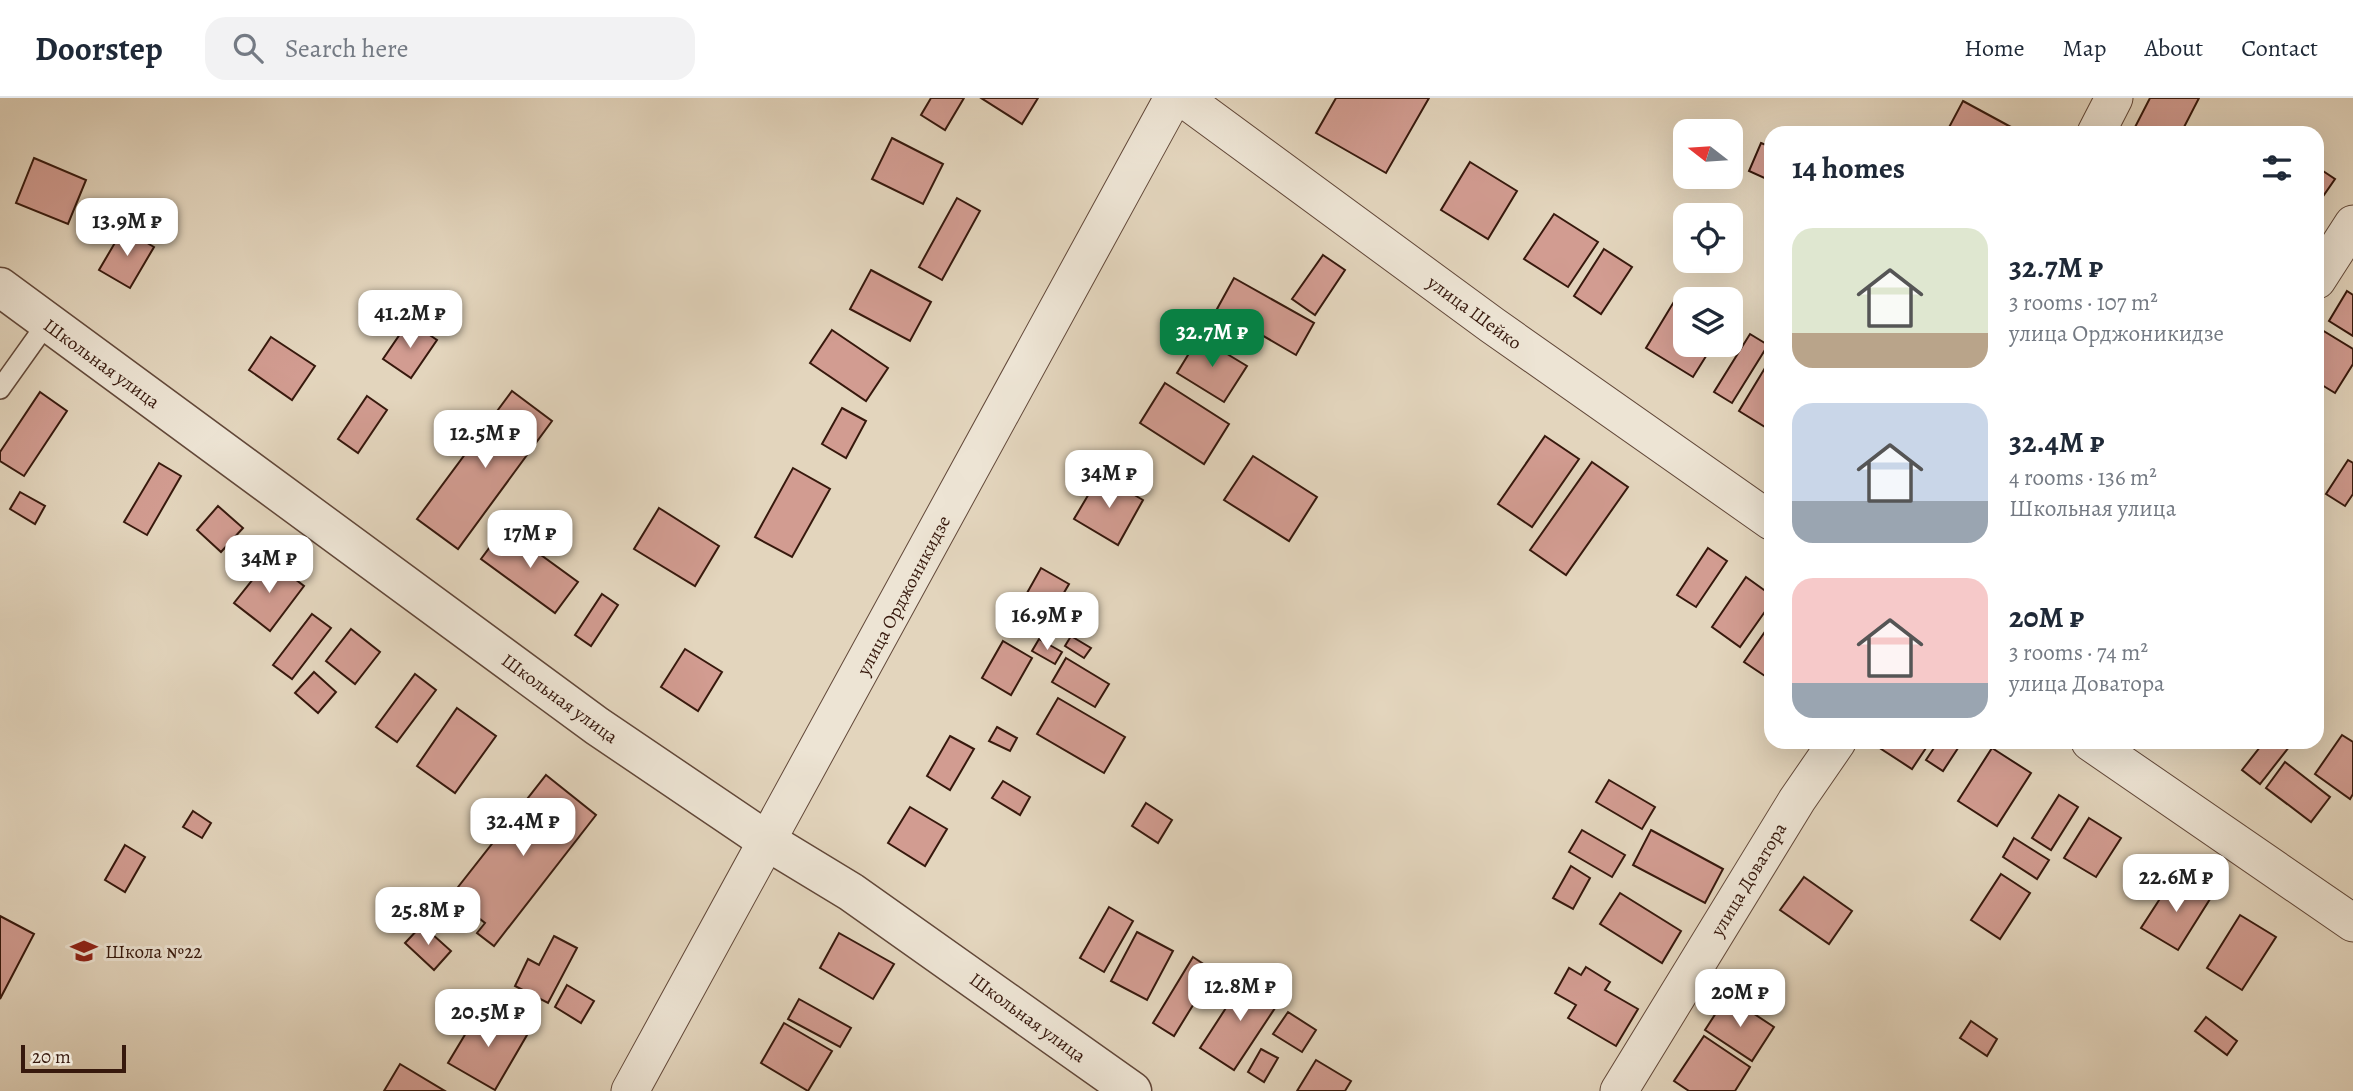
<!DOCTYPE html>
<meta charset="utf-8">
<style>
:root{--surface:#fff;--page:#f2f2f3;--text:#1f2937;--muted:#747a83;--line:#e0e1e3;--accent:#0b8043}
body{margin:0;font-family:Alegreya,serif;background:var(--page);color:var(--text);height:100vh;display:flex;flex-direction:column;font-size:26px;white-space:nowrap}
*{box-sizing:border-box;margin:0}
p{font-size:23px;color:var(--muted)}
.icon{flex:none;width:38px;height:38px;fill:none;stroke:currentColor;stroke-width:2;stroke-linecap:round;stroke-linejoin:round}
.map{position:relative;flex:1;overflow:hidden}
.drawer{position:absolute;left:1764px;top:28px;width:560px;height:623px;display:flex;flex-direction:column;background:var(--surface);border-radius:21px;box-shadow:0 7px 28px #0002}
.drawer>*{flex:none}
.needle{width:46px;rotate:287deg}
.controls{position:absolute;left:1673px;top:21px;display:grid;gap:14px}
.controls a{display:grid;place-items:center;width:70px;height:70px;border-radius:14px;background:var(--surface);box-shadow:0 7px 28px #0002;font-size:35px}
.scale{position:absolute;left:21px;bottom:18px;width:105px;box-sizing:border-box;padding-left:7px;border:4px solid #37190d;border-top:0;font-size:19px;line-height:24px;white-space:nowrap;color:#37190d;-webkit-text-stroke:5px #ede4d4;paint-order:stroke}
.price{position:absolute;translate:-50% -60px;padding:0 16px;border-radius:14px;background:#fff;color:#222;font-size:23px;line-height:46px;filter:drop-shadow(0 2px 4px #0008)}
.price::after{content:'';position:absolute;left:50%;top:42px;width:21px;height:16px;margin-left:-10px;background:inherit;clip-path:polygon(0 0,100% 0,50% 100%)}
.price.current{background:var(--accent);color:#fff}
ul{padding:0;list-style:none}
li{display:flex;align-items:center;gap:21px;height:175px;padding:0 28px}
li span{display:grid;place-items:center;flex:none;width:196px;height:140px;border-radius:21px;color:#555}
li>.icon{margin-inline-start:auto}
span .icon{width:84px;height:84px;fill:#fffc;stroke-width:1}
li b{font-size:30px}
h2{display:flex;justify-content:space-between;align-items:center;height:84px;padding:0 28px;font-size:30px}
header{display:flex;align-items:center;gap:42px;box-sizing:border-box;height:98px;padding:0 35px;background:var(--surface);border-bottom:2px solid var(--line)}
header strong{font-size:33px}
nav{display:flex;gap:38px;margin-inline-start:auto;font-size:24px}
.search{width:490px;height:63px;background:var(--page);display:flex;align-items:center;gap:18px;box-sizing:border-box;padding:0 24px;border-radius:21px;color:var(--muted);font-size:26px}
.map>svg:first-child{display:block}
.building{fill:#d29c91;stroke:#37190d;stroke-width:2}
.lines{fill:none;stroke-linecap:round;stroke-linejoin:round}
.service-casing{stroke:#624839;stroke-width:22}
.minor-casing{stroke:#624839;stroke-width:39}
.tertiary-casing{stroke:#624839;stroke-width:41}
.service{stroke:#ede4d4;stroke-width:19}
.minor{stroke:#ede4d4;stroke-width:37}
.tertiary{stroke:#ede4d4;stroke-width:38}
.labels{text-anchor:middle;stroke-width:6;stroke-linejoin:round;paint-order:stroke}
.street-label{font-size:19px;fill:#37190d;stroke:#ede4d4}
.poi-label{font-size:19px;fill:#37190d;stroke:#ede4d4;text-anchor:start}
</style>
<header>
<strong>Doorstep</strong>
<div class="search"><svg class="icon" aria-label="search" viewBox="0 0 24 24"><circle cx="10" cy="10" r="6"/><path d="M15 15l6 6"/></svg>Search here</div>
<nav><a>Home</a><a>Map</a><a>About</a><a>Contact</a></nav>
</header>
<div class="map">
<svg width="2353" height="993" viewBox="0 0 2353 993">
<rect width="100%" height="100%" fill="#e3d5bd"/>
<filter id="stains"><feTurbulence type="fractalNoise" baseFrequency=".00286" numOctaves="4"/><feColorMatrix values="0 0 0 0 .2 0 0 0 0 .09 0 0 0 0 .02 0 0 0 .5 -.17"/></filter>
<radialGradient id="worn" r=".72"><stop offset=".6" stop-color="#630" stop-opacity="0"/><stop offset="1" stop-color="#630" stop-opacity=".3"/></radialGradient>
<g class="building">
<polygon points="931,0 964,0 945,32 921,17"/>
<polygon points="981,0 1038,0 1022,26"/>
<polygon points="1336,0 1429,0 1386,75 1316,35"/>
<polygon points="2150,0 2199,0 2181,35 2132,35"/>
<polygon points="1963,3 2022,35 1946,35"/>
<polygon points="892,40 943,66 923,106 872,81"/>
<polygon points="1761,45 1771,49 1771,83 1749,73"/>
<polygon points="34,60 86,82 68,126 16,105"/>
<polygon points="1470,64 1517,93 1488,141 1441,112"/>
<polygon points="2317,69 2335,81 2317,107"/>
<polygon points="957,100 980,113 942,182 919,169"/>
<polygon points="1554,116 1598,144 1568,189 1524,161"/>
<polygon points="123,131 154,149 130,190 99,172"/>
<polygon points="1604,151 1632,169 1601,216 1574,198"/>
<polygon points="1323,157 1345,172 1315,217 1292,201"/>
<polygon points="871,172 931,204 910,243 850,211"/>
<polygon points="1234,180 1314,225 1296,257 1217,211"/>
<polygon points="2347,193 2353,197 2353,238 2329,223"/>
<polygon points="1678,197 1685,201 1685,247 1713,247 1693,279 1646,250"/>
<polygon points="409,223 437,242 411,280 383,261"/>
<polygon points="832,232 888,270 866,303 810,265"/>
<polygon points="2322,232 2353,251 2353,266 2335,295 2317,284 2317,239"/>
<polygon points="1750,236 1768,247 1732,305 1714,294"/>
<polygon points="271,239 315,268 292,302 249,272"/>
<polygon points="1199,239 1247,268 1224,304 1177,275"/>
<polygon points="1771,260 1771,330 1770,332 1739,313"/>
<polygon points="1165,285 1229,326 1204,366 1140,325"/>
<polygon points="512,293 552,323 458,451 417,421"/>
<polygon points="40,294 67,313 24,378 0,363 0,354"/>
<polygon points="367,298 387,312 358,355 338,341"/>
<polygon points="842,310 866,323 846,360 822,346"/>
<polygon points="1545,338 1579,361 1532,429 1498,406"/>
<polygon points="1253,358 1317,399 1289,443 1224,402"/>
<polygon points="2348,362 2353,365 2353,396 2345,408 2326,396"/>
<polygon points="1592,364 1628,389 1566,477 1530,452"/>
<polygon points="159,365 181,378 147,437 124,424"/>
<polygon points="793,370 830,391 792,459 755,439"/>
<polygon points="1100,377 1143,402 1118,447 1074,421"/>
<polygon points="20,394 45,408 35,426 10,411"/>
<polygon points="218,408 243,430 221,454 197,432"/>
<polygon points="659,410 719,448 695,488 634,451"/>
<polygon points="504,430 578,484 555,515 481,461"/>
<polygon points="1708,450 1727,463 1696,509 1677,497"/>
<polygon points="269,461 304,488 270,533 234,505"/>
<polygon points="1041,470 1069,486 1040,536 1013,520"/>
<polygon points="1746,479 1771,497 1771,505 1740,549 1712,529"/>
<polygon points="602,496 618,507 591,548 575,537"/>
<polygon points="312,516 331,530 292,581 273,567"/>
<polygon points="1771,525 1771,582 1744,564"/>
<polygon points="351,531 380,554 355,586 326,563"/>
<polygon points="1071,538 1091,550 1084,560 1065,548"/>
<polygon points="1039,541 1062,554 1055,566 1032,553"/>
<polygon points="1003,543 1032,560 1011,597 982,580"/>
<polygon points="685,551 722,574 698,613 661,589"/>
<polygon points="1066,560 1109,586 1095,609 1052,584"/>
<polygon points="314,574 336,594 318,615 295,595"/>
<polygon points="415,576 436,592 397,644 376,629"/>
<polygon points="1058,600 1125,639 1104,675 1037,636"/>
<polygon points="457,610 496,638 455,695 417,668"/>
<polygon points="997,629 1017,640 1010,653 989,643"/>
<polygon points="2342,637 2353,644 2353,696 2350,701 2315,676"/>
<polygon points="950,638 974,651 950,692 927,678"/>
<polygon points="1877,644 1930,644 1912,671 1875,647"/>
<polygon points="1938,644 1962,644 1943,673 1926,662"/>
<polygon points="2264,644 2293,644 2260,686 2242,672"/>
<polygon points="1992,650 2031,675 1997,728 1958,703"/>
<polygon points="2285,664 2330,699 2311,724 2266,690"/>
<polygon points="546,677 596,717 494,848 477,835 485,825 451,798"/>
<polygon points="1609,682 1655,709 1642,731 1596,704"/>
<polygon points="1003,683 1030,699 1020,717 992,700"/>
<polygon points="2059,697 2078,709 2051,752 2032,740"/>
<polygon points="1146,705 1172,722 1158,745 1132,728"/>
<polygon points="910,709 947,731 925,768 888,745"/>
<polygon points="193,713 211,725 202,740 183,729"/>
<polygon points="2089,720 2121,740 2096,779 2064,760"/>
<polygon points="1582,732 1625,757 1612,779 1569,754"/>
<polygon points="1651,732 1723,771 1705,805 1633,767"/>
<polygon points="2014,740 2049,762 2037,781 2003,759"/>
<polygon points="125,747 145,759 125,794 105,782"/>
<polygon points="1571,768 1590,780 1573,811 1553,800"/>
<polygon points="2001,776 2030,795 2000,841 1971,822"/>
<polygon points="1804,779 1852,813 1829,846 1780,812"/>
<polygon points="2174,779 2210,801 2178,852 2141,830"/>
<polygon points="1620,795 1681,833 1662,865 1600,826"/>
<polygon points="447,797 463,810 449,828 432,815"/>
<polygon points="1109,809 1133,823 1104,874 1080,860"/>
<polygon points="2240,817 2276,839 2242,892 2207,870"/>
<polygon points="0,818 34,836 0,901"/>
<polygon points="422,827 451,853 434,872 405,845"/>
<polygon points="1137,834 1173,853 1147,902 1111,883"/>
<polygon points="839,835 894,866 873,901 820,870"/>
<polygon points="554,838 577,850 548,905 515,888 528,861 539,867"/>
<polygon points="1193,859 1214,873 1174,938 1153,925"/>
<polygon points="1586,869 1610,884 1605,892 1638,911 1616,948 1568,920 1576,907 1555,895 1569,870 1581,877"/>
<polygon points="1246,879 1281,901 1234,972 1200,950"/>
<polygon points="567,887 594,903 581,925 555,909"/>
<polygon points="1727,898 1774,929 1752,963 1705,932"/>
<polygon points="799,901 851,930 840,949 788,921"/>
<polygon points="481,910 527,937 495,992 448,965"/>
<polygon points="1288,914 1316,932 1302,954 1273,936"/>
<polygon points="2206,919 2237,943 2227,957 2195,933"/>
<polygon points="1971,923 1997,941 1987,958 1960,940"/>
<polygon points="784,925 832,953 808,993 761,965"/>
<polygon points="1704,938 1750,969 1735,993 1689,993 1674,983"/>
<polygon points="1261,951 1278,960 1264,984 1248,974"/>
<polygon points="1316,962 1351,983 1345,993 1297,993"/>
<polygon points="400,966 445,993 384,993"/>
</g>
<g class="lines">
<defs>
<polyline id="service" points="0,291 47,225"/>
<g id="minor">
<polyline points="1183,0 1492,227 1771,423"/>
<polyline points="2096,35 2114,0"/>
<polyline points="2317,182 2353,126"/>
<polyline points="2090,644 2353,825"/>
<polyline points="630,993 1173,0"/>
<polyline points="1619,993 1797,702 1837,644"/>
</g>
<polyline id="tertiary" points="0,189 597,628 767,743 851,794 1132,993"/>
</defs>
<use href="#service" class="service-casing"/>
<use href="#minor" class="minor-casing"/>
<use href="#tertiary" class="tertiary-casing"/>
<use href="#service" class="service"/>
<use href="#minor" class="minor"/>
<use href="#tertiary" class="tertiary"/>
</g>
<defs>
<symbol id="school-bare" viewBox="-9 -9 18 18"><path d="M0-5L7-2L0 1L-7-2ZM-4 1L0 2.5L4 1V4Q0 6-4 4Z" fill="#8f2418" stroke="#ede4d4" stroke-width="2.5" paint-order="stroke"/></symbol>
</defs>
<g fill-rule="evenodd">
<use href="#school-bare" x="65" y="834" width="38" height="38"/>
</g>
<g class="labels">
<g class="street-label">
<text transform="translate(1475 214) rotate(36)" y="7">улица Шейко</text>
<text transform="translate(102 265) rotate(36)" y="7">Школьная улица</text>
<text transform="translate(903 497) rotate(-62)" y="7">улица Орджоникидзе</text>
<text transform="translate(560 600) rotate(36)" y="7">Школьная улица</text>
<text transform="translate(1748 781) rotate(-59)" y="7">улица Доватора</text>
<text transform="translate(1028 919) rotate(36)" y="7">Школьная улица</text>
</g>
<g class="poi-label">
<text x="105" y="860">Школа №22</text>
</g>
</g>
<rect width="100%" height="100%" filter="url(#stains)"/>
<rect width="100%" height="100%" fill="url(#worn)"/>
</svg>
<div class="controls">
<a><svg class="needle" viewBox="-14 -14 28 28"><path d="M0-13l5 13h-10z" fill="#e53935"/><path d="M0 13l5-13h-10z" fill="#747a83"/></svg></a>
<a><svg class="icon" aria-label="locate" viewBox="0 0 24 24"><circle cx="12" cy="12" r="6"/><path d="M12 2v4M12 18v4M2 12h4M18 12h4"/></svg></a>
<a><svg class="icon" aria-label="layers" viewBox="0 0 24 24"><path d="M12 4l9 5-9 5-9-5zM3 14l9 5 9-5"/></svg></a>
</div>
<div class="scale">20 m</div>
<b class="price" style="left:127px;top:160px">13.9M ₽</b>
<b class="price" style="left:410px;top:252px">41.2M ₽</b>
<b class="price current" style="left:1212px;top:271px">32.7M ₽</b>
<b class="price" style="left:485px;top:372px">12.5M ₽</b>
<b class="price" style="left:1109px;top:412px">34M ₽</b>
<b class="price" style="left:530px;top:472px">17M ₽</b>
<b class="price" style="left:269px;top:497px">34M ₽</b>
<b class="price" style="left:1047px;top:554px">16.9M ₽</b>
<b class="price" style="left:523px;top:760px">32.4M ₽</b>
<b class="price" style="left:2176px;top:816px">22.6M ₽</b>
<b class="price" style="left:428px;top:849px">25.8M ₽</b>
<b class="price" style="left:1240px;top:925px">12.8M ₽</b>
<b class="price" style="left:1740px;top:931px">20M ₽</b>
<b class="price" style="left:488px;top:951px">20.5M ₽</b>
<section class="drawer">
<h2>14 homes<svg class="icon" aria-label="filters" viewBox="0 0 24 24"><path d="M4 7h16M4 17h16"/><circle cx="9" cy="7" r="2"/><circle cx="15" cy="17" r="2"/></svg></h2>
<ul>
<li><span style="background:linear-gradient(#dfe7d0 75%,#b9a48a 0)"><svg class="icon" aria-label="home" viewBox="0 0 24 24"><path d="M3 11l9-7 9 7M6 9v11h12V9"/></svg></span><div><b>32.7M ₽</b><p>3 rooms · 107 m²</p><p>улица Орджоникидзе</p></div></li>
<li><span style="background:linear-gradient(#c9d6e8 70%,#9aa5b1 0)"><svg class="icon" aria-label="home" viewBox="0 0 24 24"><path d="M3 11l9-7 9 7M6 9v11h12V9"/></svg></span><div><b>32.4M ₽</b><p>4 rooms · 136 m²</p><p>Школьная улица</p></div></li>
<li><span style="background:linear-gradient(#f6c9c9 75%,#9aa5b1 0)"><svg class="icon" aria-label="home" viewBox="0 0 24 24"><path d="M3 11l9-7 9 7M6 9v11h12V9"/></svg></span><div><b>20M ₽</b><p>3 rooms · 74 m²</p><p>улица Доватора</p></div></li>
</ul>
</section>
</div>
